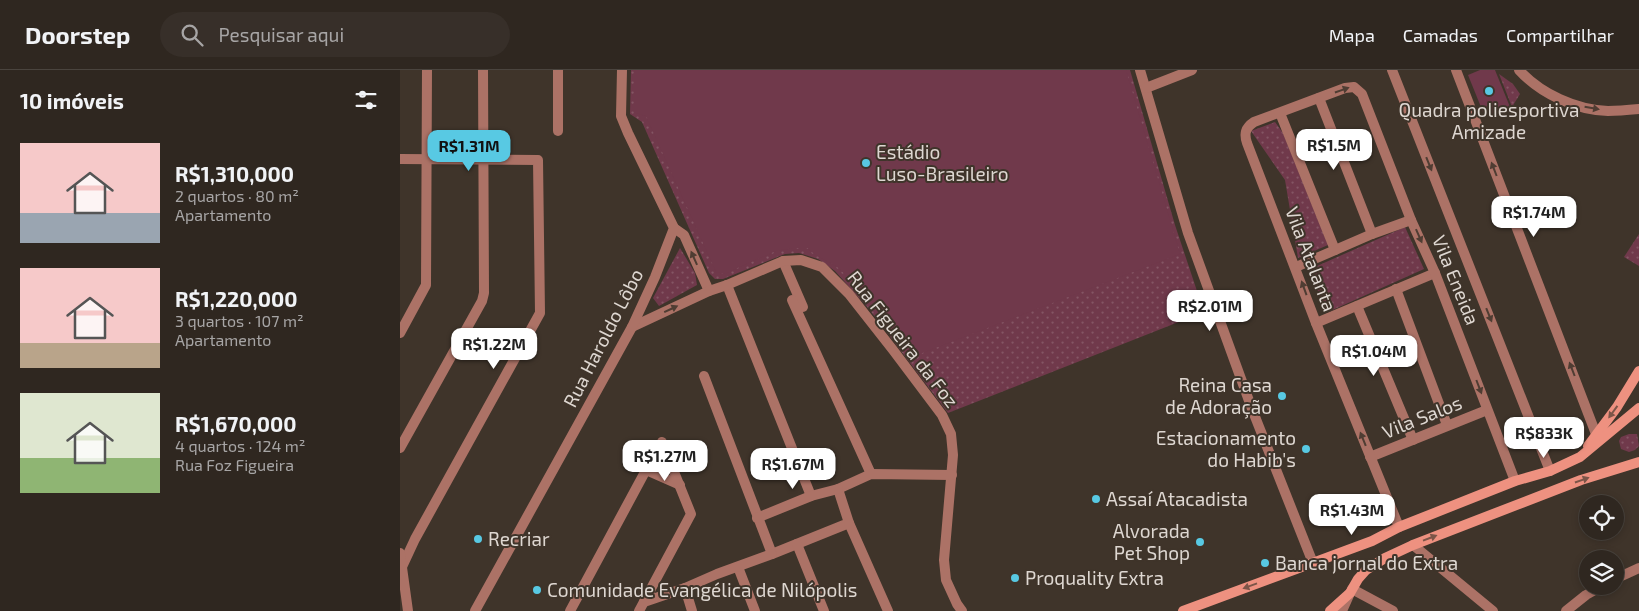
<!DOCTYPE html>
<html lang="pt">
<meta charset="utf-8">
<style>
:root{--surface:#2f2720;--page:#372f29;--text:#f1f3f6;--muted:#a7a5a5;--line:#4a443e;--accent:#58c9e3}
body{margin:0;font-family:"Exo 2",sans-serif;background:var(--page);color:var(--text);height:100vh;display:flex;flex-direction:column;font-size:19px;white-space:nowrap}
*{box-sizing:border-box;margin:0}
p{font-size:16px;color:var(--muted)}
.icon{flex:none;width:28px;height:28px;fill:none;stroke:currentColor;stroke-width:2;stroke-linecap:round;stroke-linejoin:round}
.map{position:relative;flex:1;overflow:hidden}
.side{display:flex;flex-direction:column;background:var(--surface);width:400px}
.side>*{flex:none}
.controls{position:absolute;left:1179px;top:425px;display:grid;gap:10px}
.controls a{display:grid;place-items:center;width:45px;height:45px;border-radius:50%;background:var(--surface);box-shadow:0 2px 8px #0003,0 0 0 1px var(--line);font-size:25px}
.price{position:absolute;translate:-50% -42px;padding:0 11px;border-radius:10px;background:#fff;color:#222;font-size:16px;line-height:32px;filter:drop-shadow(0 1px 2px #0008)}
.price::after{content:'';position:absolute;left:50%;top:30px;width:15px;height:11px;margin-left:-8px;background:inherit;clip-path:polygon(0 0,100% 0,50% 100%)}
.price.selected{background:var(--accent);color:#111}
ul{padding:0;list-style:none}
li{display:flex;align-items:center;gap:15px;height:125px;padding:0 20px}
li span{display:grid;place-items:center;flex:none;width:140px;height:100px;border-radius:0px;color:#555}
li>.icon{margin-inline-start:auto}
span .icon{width:60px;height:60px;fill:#fffc;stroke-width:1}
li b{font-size:21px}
h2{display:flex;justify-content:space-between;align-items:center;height:60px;padding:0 20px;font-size:21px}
header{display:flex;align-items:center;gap:30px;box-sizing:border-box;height:70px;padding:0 25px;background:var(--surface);border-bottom:1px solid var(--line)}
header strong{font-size:24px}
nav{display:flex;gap:28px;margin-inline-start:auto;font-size:18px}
.search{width:350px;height:45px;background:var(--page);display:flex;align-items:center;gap:12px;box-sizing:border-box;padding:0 18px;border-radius:28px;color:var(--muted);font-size:19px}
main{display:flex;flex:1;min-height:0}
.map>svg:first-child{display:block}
.park{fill:url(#park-dots)}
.garden{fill:#70394b}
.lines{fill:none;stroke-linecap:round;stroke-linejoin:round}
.minor{stroke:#ac7266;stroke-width:10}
.tertiary{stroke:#ac7266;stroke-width:10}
.secondary{stroke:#ee9180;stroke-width:10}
.oneway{fill:#4f3d33}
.oneway2{fill:#7c5548}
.poi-dot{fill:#58c9e3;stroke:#3f342a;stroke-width:2}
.labels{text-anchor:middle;stroke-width:4;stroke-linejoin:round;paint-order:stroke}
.poi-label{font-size:19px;fill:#ded7d1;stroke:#3f342a;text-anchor:start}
.street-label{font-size:19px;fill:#ded7d1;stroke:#3f342a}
</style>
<header>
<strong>Doorstep</strong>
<div class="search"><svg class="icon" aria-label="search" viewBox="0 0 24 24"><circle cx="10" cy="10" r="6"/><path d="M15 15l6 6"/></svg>Pesquisar aqui</div>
<nav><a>Mapa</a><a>Camadas</a><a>Compartilhar</a></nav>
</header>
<main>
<section class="side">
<h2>10 imóveis<svg class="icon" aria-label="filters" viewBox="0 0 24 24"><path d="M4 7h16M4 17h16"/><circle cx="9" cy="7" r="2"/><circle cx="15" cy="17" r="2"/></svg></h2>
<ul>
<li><span style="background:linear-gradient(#f6c9c9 70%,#9aa5b1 0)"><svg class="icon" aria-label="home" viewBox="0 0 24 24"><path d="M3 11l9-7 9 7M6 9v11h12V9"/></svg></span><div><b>R$1,310,000</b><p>2 quartos · 80 m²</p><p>Apartamento</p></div></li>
<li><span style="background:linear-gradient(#f6c9c9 75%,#b9a48a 0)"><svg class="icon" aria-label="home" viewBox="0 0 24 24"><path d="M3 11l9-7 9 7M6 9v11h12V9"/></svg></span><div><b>R$1,220,000</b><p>3 quartos · 107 m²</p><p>Apartamento</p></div></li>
<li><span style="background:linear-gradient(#dfe7d0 65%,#8fb573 0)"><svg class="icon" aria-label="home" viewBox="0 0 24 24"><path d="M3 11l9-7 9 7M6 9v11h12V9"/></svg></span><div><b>R$1,670,000</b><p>4 quartos · 124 m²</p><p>Rua Foz Figueira</p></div></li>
</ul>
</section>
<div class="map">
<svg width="1239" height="541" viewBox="0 0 1239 541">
<defs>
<pattern id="park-dots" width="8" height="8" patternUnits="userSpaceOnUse" patternTransform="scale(1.25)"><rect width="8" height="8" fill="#70394b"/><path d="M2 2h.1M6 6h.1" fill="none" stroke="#845564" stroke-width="1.8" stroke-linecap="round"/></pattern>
</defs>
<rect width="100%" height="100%" fill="#3f342a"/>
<g class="park">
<polygon points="231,0 730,0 775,155 804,242 548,343 469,239 435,201 418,189 399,183 385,184 323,209 315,209 309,203 242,52 230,44"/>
<polygon points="1099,4 1113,14 1120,24 1112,37"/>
<polygon points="875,52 883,63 928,175 898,188 885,110 851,61"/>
<polygon points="1005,157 1024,199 928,242 908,200"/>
<polygon points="1239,164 1239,196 1224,187"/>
<polygon points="280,178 295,203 297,215 259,236 253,228"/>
<polygon points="1229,364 1237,364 1239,376 1235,380 1229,382 1221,379 1219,371 1221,367"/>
</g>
<g class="garden">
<path d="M236 0H726L780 184 512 287C489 256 466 222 437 197 429 191 412 185 408 178H393L376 181 324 204 316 202 246 46 236 43Z"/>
<polygon points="1080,0 1095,0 1110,37 1085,47 1068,5"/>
</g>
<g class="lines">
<g class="minor">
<polyline points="740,0 788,163 852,339 913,493"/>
<polyline points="992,0 1150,401"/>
<polyline points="1056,0 1196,364"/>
<path d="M1119 0C1141 24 1176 40 1208 41 1218 41 1229 40 1239 39"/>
<polyline points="746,18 792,0"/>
<polyline points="919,28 972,164"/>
<polyline points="880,43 935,180"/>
<polyline points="158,61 158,0"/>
<polyline points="0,89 138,90 140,243 15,469 2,497 0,497"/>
<polyline points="274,158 284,165 309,221"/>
<polyline points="383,191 403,237"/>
<polyline points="896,197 972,164 1011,150"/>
<polyline points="327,215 411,426"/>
<polyline points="996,219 1047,355"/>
<polyline points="392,230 471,404"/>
<polyline points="957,236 1013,370"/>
<polyline points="916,253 1035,203"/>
<polyline points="232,257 309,221 327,215 383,191 401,190 422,197 449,224 493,280 542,345 551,364 553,385 544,490 546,510 557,534 562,541"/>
<polyline points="0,263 26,215 27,0"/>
<polyline points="304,306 372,484 449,453 438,419 471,404 552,405"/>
<polyline points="0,378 82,231 84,223 83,0"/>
<polyline points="970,387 1087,340"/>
<polyline points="357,448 411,426 438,419"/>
<polyline points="449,453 488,541"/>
<path d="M999 457 916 253 847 73C844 64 845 58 854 52L945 18 954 17 962 24 1011 150 1035 203 1115 411"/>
<polyline points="397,474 424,541"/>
<polyline points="1013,475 1093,541"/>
<polyline points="338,497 355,541"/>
<polyline points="1215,509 1239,498"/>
<polyline points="285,518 292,541"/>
<polyline points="952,519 993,541"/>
<polyline points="244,532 285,518 317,504 372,484"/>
<polyline points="75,541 232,257 255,207 274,158 228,63 221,46 222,0"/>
<polyline points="170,541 246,400 280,415"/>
<polyline points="239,541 291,444 262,372"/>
<polyline points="1166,541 1186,525 1202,516"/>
</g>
<g class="tertiary">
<polyline points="0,483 8,541"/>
<polyline points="942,541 950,523"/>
</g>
<g class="secondary">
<polyline points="1188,376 1217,337 1239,301"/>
<polyline points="783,541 972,471 999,457 1115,411 1150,401 1180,387 1239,338"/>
<polyline points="930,541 950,523 958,509 966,500 985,488 1013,475 1181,410 1239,392"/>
</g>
</g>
<defs><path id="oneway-solid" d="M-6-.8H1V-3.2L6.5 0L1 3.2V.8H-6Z" transform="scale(1.25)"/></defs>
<g class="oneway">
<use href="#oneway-solid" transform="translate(942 20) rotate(-19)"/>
<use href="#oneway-solid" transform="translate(1192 38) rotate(10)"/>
<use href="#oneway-solid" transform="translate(1029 94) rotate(68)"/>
<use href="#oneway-solid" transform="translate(1094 99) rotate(-111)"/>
<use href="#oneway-solid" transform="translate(1019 166) rotate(66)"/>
<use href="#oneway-solid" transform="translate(294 188) rotate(-114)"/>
<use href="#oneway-solid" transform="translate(904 218) rotate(-110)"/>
<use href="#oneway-solid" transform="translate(271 239) rotate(-25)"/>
<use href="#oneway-solid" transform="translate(1089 245) rotate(68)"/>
<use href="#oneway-solid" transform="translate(1172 299) rotate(-111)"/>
<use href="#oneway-solid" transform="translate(1079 317) rotate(69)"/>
<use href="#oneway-solid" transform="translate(963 369) rotate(-112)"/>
</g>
<g class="oneway2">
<use href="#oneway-solid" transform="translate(1213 342) rotate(126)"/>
<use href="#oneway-solid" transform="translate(1182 410) rotate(-19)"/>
<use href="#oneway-solid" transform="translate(1030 468) rotate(-21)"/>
<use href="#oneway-solid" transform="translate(850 516) rotate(160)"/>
</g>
<g class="poi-dot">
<circle cx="1089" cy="21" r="5"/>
<circle cx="466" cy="93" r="5"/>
<circle cx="882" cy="326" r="5"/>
<circle cx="906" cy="379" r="5"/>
<circle cx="696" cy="429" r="5"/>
<circle cx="78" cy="469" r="5"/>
<circle cx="800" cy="472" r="5"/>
<circle cx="865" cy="493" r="5"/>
<circle cx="615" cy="508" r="5"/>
<circle cx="137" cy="520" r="5"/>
</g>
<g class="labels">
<g class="poi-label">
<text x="1089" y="47" text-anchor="middle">Quadra poliesportiva<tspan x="1089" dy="22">Amizade</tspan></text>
<text x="476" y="89">Estádio<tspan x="476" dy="22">Luso-Brasileiro</tspan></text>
<text x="872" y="322" text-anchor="end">Reina Casa<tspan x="872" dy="22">de Adoração</tspan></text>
<text x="896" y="375" text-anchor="end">Estacionamento<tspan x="896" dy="22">do Habib's</tspan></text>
<text x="706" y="436">Assaí Atacadista</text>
<text x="790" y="468" text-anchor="end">Alvorada<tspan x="790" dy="22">Pet Shop</tspan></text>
<text x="88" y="476">Recriar</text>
<text x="875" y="500">Banca jornal do Extra</text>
<text x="625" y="515">Proquality Extra</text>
<text x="147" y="527">Comunidade Evangélica de Nilópolis</text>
</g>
<g class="street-label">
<text transform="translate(911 189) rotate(69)" y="7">Vila Atalanta</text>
<text transform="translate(1056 210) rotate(68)" y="7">Vila Eneida</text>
<text transform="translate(203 268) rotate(-63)" y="7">Rua Haroldo Lôbo</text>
<text transform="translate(503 269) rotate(52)" y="7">Rua Figueira da Foz</text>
<text transform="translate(1022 347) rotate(-22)" y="7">Vila Salos</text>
</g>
</g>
</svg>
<div class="controls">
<a><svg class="icon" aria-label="locate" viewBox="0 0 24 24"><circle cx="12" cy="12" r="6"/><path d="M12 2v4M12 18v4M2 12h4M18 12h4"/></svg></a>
<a><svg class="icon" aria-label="layers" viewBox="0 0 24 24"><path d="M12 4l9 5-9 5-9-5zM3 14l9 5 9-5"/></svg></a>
</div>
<b class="price" style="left:934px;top:101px">R$1.5M</b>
<b class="price selected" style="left:69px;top:102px">R$1.31M</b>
<b class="price" style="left:1134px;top:168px">R$1.74M</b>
<b class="price" style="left:810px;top:262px">R$2.01M</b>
<b class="price" style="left:94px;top:300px">R$1.22M</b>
<b class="price" style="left:974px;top:307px">R$1.04M</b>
<b class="price" style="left:1144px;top:389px">R$833K</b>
<b class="price" style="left:265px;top:412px">R$1.27M</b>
<b class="price" style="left:393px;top:420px">R$1.67M</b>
<b class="price" style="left:952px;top:466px">R$1.43M</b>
</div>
</main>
